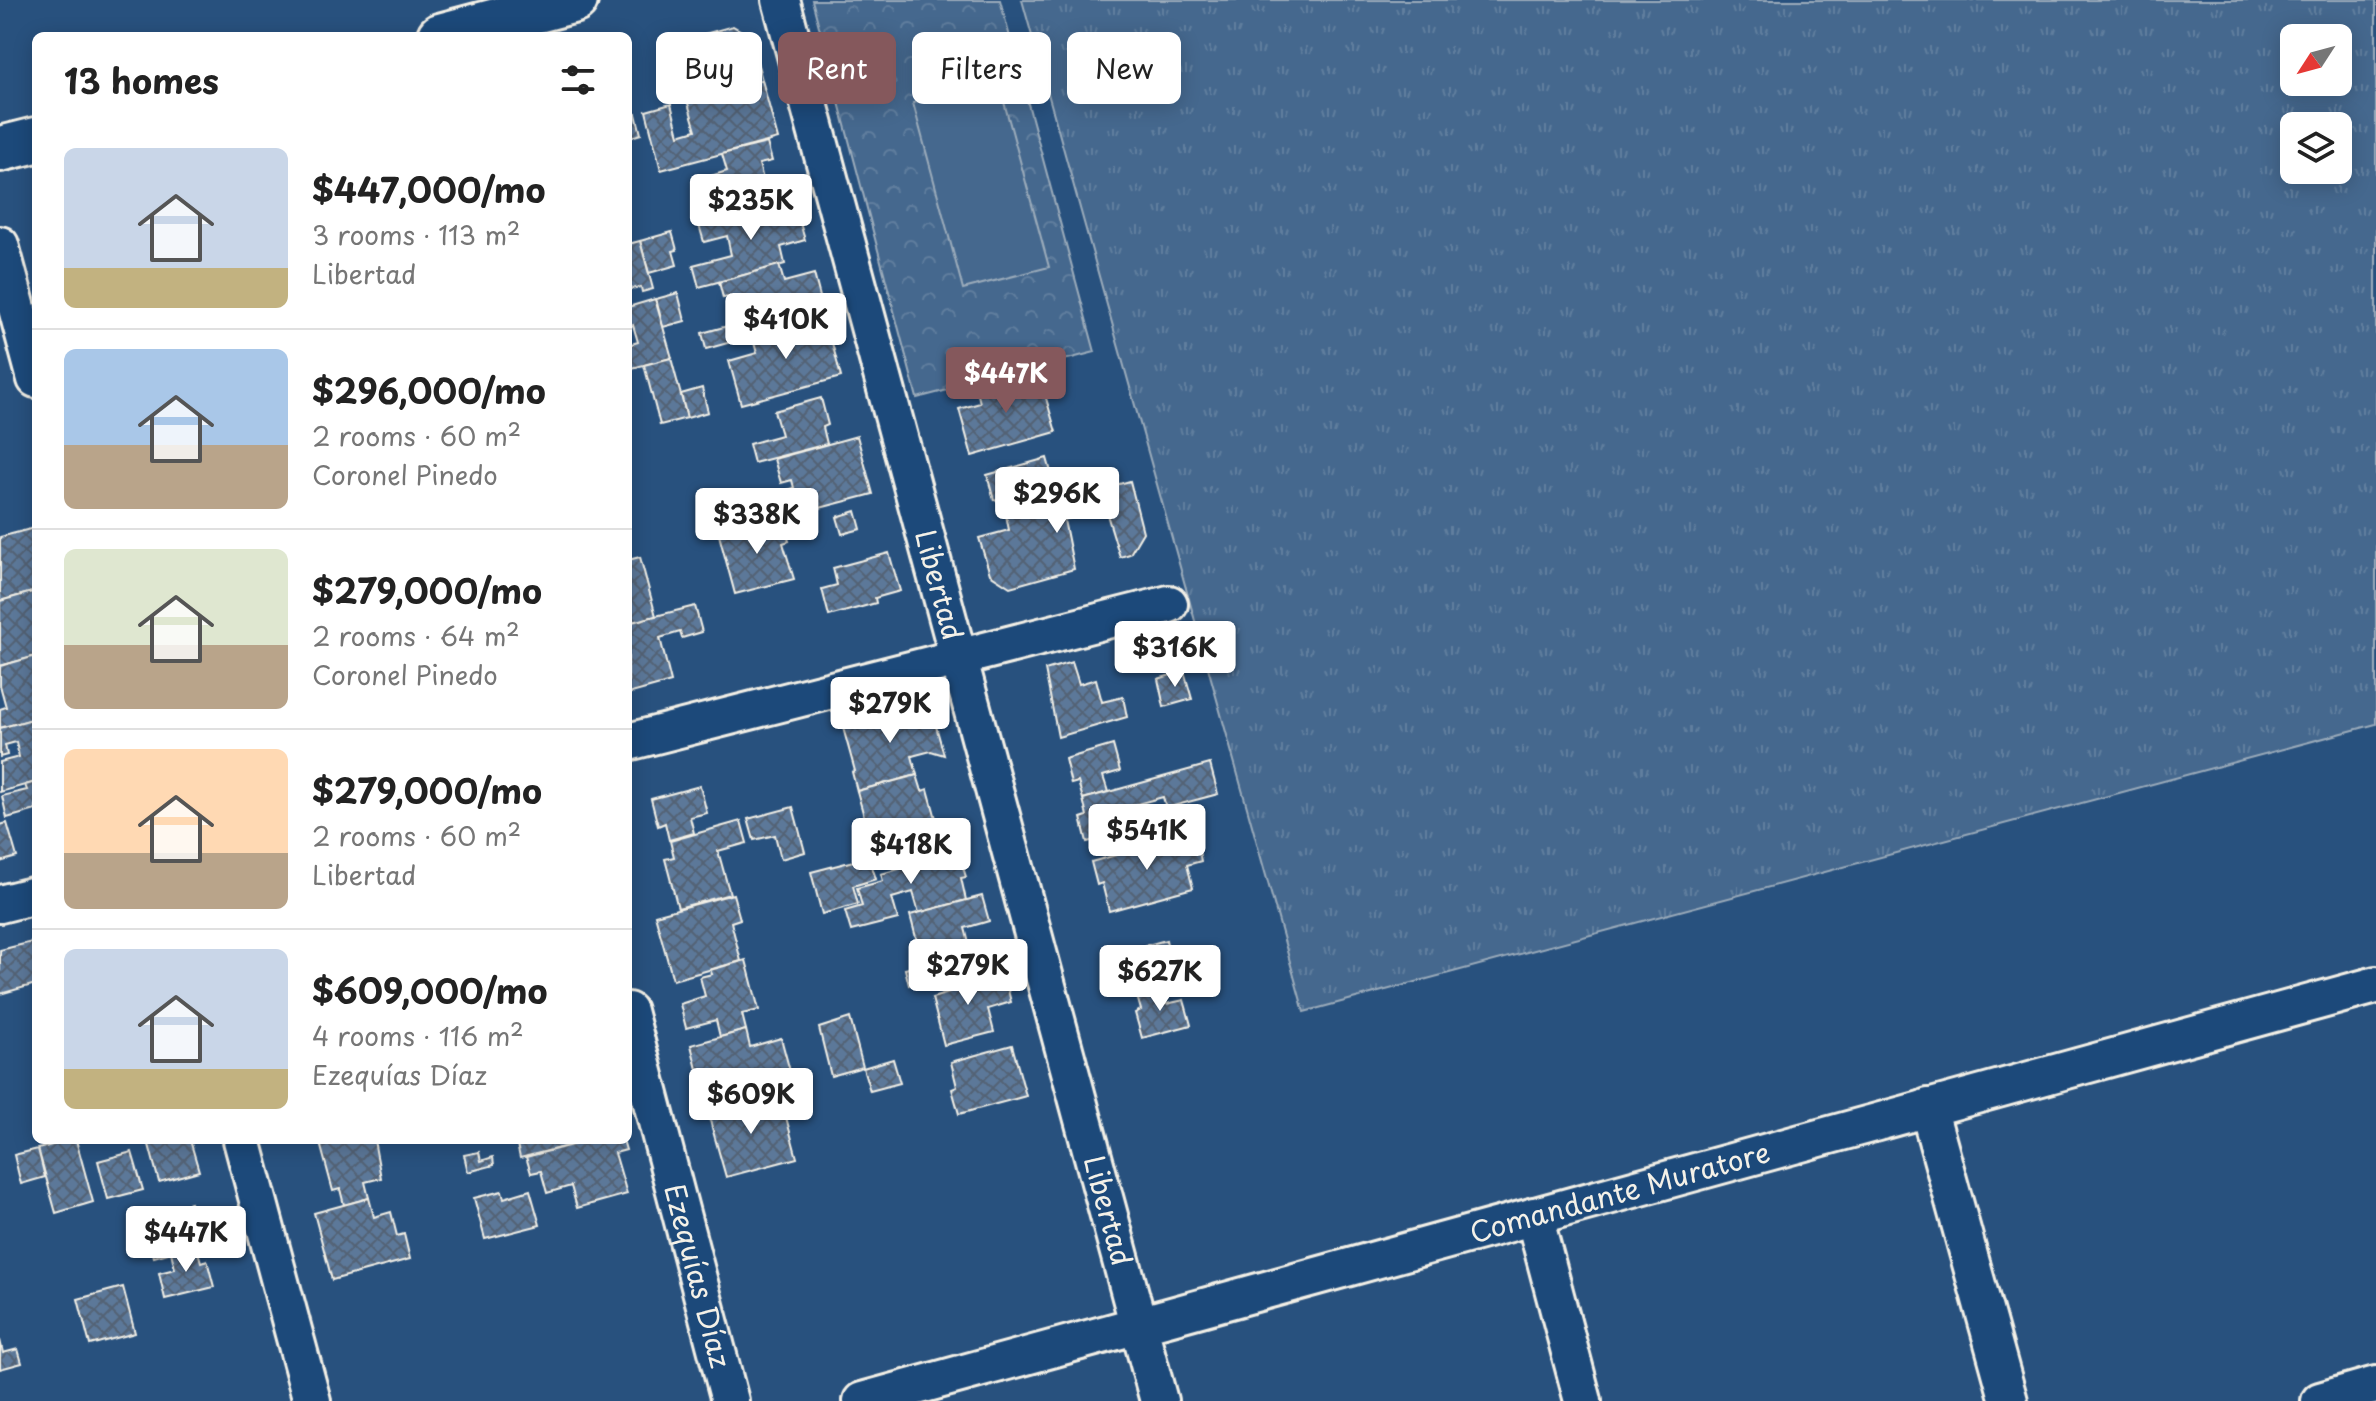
<!DOCTYPE html>
<meta charset="utf-8">
<style>
:root{--surface:#fff;--page:#f6f6f6;--text:#222;--muted:#767676;--line:#e0e0e0;--accent:#85585c}
body{margin:0;font-family:"Playpen Sans",sans-serif;background:var(--page);color:var(--text);height:100vh;display:flex;flex-direction:column;font-size:30px;white-space:nowrap}
*{box-sizing:border-box;margin:0}
p{font-size:26px;color:var(--muted)}
.icon{flex:none;width:44px;height:44px;fill:none;stroke:currentColor;stroke-width:2;stroke-linecap:round;stroke-linejoin:round}
.map{position:relative;flex:1;overflow:hidden}
.panel{position:absolute;left:32px;top:32px;width:600px;height:1112px;display:flex;flex-direction:column;background:var(--surface);border-radius:12px;box-shadow:0 4px 20px #0003}
.panel>*{flex:none}
.top-card{position:absolute;left:656px;top:32px;width:760px;height:72px;display:flex;gap:16px}
.needle{width:52px;rotate:234deg}
.tools{position:absolute;left:2280px;top:24px;display:grid;gap:16px}
.tools a{display:grid;place-items:center;width:72px;height:72px;border-radius:12px;background:var(--surface);box-shadow:0 4px 20px #0003;font-size:40px}
.price{position:absolute;translate:-50% -68px;padding:0 18px;border-radius:8px;background:#fff;color:#222;font-size:26px;line-height:52px;filter:drop-shadow(0 2px 4px #0008)}
.price::after{content:'';position:absolute;left:50%;top:48px;width:24px;height:18px;margin-left:-12px;background:inherit;clip-path:polygon(0 0,100% 0,50% 100%)}
.price.on{background:var(--accent);color:#fff}
ul{padding:0;list-style:none}
li{display:flex;align-items:center;gap:24px;height:200px;padding:0 32px}
li+li{border-top:2px solid var(--line)}
li span{display:grid;place-items:center;flex:none;width:224px;height:160px;border-radius:12px;color:#555}
li>.icon{margin-inline-start:auto}
span .icon{width:96px;height:96px;fill:#fffc;stroke-width:1}
li b{font-size:34px}
h2{display:flex;justify-content:space-between;align-items:center;height:96px;padding:0 32px;font-size:34px}
.pill{padding:0 28px;border-radius:12px;background:var(--surface);box-shadow:0 4px 20px #0003;font-size:28px;line-height:72px}
.pill.on{background:var(--accent);color:#fff}
.map>svg:first-child{display:block}
.grass{fill:url(#grass-tufts);stroke:#9cacbb;stroke-width:2;fill-rule:evenodd}
.park{fill:url(#park-crowns);stroke:#9cacbb;stroke-width:2}
.pitch{fill:#45688e;stroke:#9cacbb;stroke-width:2}
.building{fill:url(#building-cross-hatch);stroke:#f4f1e8;stroke-width:2}
.lines{fill:none;stroke-linecap:round;stroke-linejoin:round}
.minor-casing{stroke:#f4f1e8;stroke-width:42}
.tertiary-casing{stroke:#f4f1e8;stroke-width:50}
.minor{stroke:#1f4a7a;stroke-width:36}
.tertiary{stroke:#1f4a7a;stroke-width:44}
.labels{text-anchor:middle;stroke-width:6;stroke-linejoin:round;paint-order:stroke}
.street-label{font-size:28px;fill:#f4f1e8;stroke:#1f4a7a}
</style>
<div class="map">
<svg width="2376" height="1401" viewBox="0 0 2376 1401">
<defs>
<pattern id="grass-tufts" width="24" height="20" patternUnits="userSpaceOnUse" patternTransform="scale(2)"><rect width="24" height="20" fill="#45688e"/><path d="M3 7l-1-3M5 7V3M7 7l1-3M15 17l-1-3M17 17v-4M19 17l1-3" fill="none" stroke="#607e9e"/></pattern>
<pattern id="park-crowns" width="20" height="18" patternUnits="userSpaceOnUse" patternTransform="scale(2)"><rect width="20" height="18" fill="#45688e"/><path d="M2 6a3 3 0 1 1 6 0M12 15a3 3 0 1 1 6 0" fill="none" stroke="#607e9e"/></pattern>
<pattern id="building-cross-hatch" width="8" height="8" patternUnits="userSpaceOnUse" patternTransform="scale(2)"><rect width="8" height="8" fill="#5b7899"/><path d="M0 0l8 8M0 8l8-8" fill="none" stroke="#536274"/></pattern>
</defs>
<rect width="100%" height="100%" fill="#28517e"/>
<filter id="ink" filterUnits="userSpaceOnUse"><feTurbulence type="fractalNoise" baseFrequency=".0125" numOctaves="2"/><feDisplacementMap in="SourceGraphic" scale="16" xChannelSelector="R" yChannelSelector="G"/><feConvolveMatrix kernelMatrix="1 2 1 2 8 2 1 2 1" color-interpolation-filters="sRGB"/></filter>
<g filter="url(#ink)">
<path class="grass" d="M1022 0H2376V724L1304 1012ZM2294 38H2338V82H2294ZM2294 126H2338V170H2294Z"/>
<polygon class="park" points="812,0 1000,0 1095,352 917,398"/>
<polygon class="pitch" points="998,80 1049,267 963,289 913,103"/>
<g class="building">
<polygon points="733,26 750,36 762,80 731,88 721,53 689,61 683,40"/>
<polygon points="762,80 778,139 661,170 646,111 671,104 679,135 696,130 687,100"/>
<polygon points="636,114 641,134 628,138 628,117"/>
<polygon points="767,143 772,161 759,164 770,206 708,222 704,210 719,206 711,176 727,171 722,154"/>
<polygon points="793,199 805,240 781,247 785,264 699,287 693,265 731,255 727,236 704,242 699,225"/>
<polygon points="672,232 677,250 673,251 677,265 649,273 640,241"/>
<polygon points="640,241 653,289 642,292 641,287 630,289 628,282 628,244"/>
<polygon points="779,265 784,282 814,274 825,316 706,349 702,333 735,324 729,297 723,298 719,282"/>
<polygon points="678,293 685,321 663,327 656,299"/>
<polygon points="655,299 672,358 628,369 628,345 638,342 633,325 628,327 628,307"/>
<polygon points="825,316 841,377 741,404 729,361 757,353 752,336"/>
<polygon points="671,358 687,418 660,425 644,365"/>
<polygon points="1024,373 1029,392 1043,388 1056,432 972,456 959,409 980,403 976,386"/>
<polygon points="702,388 708,412 687,418 681,394"/>
<polygon points="821,398 828,425 823,427 827,444 754,463 749,444 781,435 774,411"/>
<polygon points="857,436 873,494 759,524 753,500 794,488 792,480 781,483 774,459"/>
<polygon points="1047,458 1059,500 1002,516 997,499 994,500 987,475"/>
<polygon points="1130,481 1143,532 1130,554 1120,557 1105,508 1064,520 1074,569 1010,587 990,574 979,538 1009,530 1006,515"/>
<polygon points="856,511 861,529 842,534 837,517"/>
<polygon points="782,519 789,541 783,543 794,579 735,594 719,535"/>
<polygon points="34,528 36,591 0,601 0,537"/>
<polygon points="889,553 900,591 875,598 876,603 829,616 822,589 837,585 833,568"/>
<polygon points="640,557 656,616 628,623 628,560"/>
<polygon points="36,591 36,656 0,666 0,601"/>
<polygon points="695,606 702,632 682,638 680,632 660,638 671,682 628,694 628,623"/>
<polygon points="36,656 36,718 0,728 0,709 6,707 0,685 0,666"/>
<polygon points="1072,662 1079,684 1096,679 1102,702 1123,697 1127,717 1058,737 1045,670"/>
<polygon points="1184,671 1192,699 1164,707 1158,679"/>
<polygon points="912,705 934,719 944,755 931,751 912,756 917,775 857,791 852,772 855,771 842,724"/>
<polygon points="36,718 36,782 0,792 0,762 19,757 16,742 5,745 7,755 0,757 0,728"/>
<polygon points="1113,745 1120,771 1103,776 1108,792 1083,799 1078,782 1071,784 1065,759"/>
<polygon points="1210,764 1218,794 1166,808 1163,797 1130,806 1137,830 1087,842 1081,818 1087,816 1083,799"/>
<polygon points="917,775 922,791 928,789 941,837 887,852 883,839 871,842 857,791"/>
<polygon points="36,782 36,810 7,818 2,796 27,790 25,785"/>
<polygon points="700,786 707,813 690,817 694,833 669,840 665,823 658,826 651,799"/>
<polygon points="793,807 805,852 781,859 775,835 754,840 748,819"/>
<polygon points="741,821 747,843 718,851 730,894 678,908 665,859 674,857 670,841"/>
<polygon points="7,823 17,857 0,862 0,825"/>
<polygon points="1195,833 1201,861 1187,865 1193,888 1109,911 1102,883 1097,885 1091,862"/>
<polygon points="929,841 933,858 958,851 966,877 961,878 966,900 919,913 913,892 892,898 898,919 851,931 845,911 862,906 857,888 883,881 881,874 899,869 895,850"/>
<polygon points="869,857 876,879 853,886 858,904 822,914 811,872"/>
<polygon points="733,894 740,919 731,922 741,961 673,980 655,915"/>
<polygon points="982,896 989,921 965,928 971,951 965,953 969,969 944,976 940,959 923,964 910,915"/>
<polygon points="1166,940 1172,966 1157,970 1161,985 1136,993 1132,977 1125,979 1118,953"/>
<polygon points="36,941 36,984 0,994 0,950"/>
<polygon points="746,960 759,1010 742,1014 746,1030 720,1037 716,1020 686,1028 680,1004 705,996 700,977 712,974 710,970"/>
<polygon points="924,964 929,980 909,985 905,969"/>
<polygon points="970,969 975,986 1005,978 1011,1002 988,1009 994,1032 944,1045 932,998 949,993 944,976"/>
<polygon points="1161,986 1166,1004 1184,1000 1191,1025 1142,1038 1135,1013 1141,1010 1136,993"/>
<polygon points="850,1018 863,1067 831,1076 819,1028"/>
<polygon points="746,1030 750,1047 781,1038 794,1086 707,1110 691,1045"/>
<polygon points="1012,1045 1026,1096 959,1114 952,1089 957,1087 951,1062"/>
<polygon points="893,1059 900,1083 870,1091 863,1068"/>
<polygon points="762,1095 767,1111 783,1106 797,1158 726,1177 707,1110"/>
<polygon points="69,1140 76,1140 93,1202 56,1213 38,1149"/>
<polygon points="190,1140 199,1171 159,1182 148,1141"/>
<polygon points="333,1140 374,1140 381,1178 365,1182 369,1198 344,1205 340,1189 333,1191 320,1143"/>
<polygon points="516,1140 591,1140 520,1158"/>
<polygon points="591,1140 623,1140 626,1150 615,1153 627,1194 577,1208 571,1186 547,1193 541,1171 531,1173 526,1157"/>
<polygon points="38,1149 45,1177 21,1184 14,1155"/>
<polygon points="132,1152 143,1190 108,1199 98,1161"/>
<polygon points="479,1152 481,1161 493,1157 494,1165 468,1172 464,1155"/>
<polygon points="530,1190 540,1225 485,1239 474,1198 502,1191 504,1198"/>
<polygon points="369,1198 374,1217 391,1212 397,1236 404,1234 410,1259 332,1280 314,1213"/>
<polygon points="190,1203 197,1227 221,1220 225,1237 154,1257 142,1217"/>
<polygon points="196,1245 201,1262 207,1260 214,1287 165,1299 159,1273 175,1269 171,1252"/>
<polygon points="123,1287 135,1333 90,1345 78,1299"/>
<polygon points="0,1340 3,1353 18,1349 22,1363 0,1369"/>
</g>
<g class="lines">
<defs>
<g id="minor">
<path id="s1" d="M781 0 1159 1401"/>
<polyline points="0,245 36,379"/>
<polyline points="628,742 1169,604"/>
<polyline points="0,904 36,895"/>
<path id="s2" d="M628 1011 730 1401"/>
<polyline points="1928,1107 2009,1401"/>
<polyline points="242,1140 312,1401"/>
<polyline points="1534,1216 1583,1401"/>
<path id="s3" d="M862 1401 2376 985"/>
<polyline points="2320,1401 2376,1385"/>
</g>
<g id="tertiary">
<polyline points="440,36 575,0"/>
<polyline points="0,149 36,140"/>
</g>
</defs>
<use href="#minor" class="minor-casing"/>
<use href="#tertiary" class="tertiary-casing"/>
<use href="#minor" class="minor"/>
<use href="#tertiary" class="tertiary"/>
</g>
</g>
<g class="labels">
<g class="street-label">
<text dy="10" stroke="none"><textPath href="#s1" startOffset="606">Libertad</textPath></text>
<text dy="10" stroke="none"><textPath href="#s3" startOffset="786">Comandante Muratore</textPath></text>
<text dy="10" stroke="none"><textPath href="#s1" startOffset="1254">Libertad</textPath></text>
<text dy="10" stroke="none"><textPath href="#s2" startOffset="274">Ezequías Díaz</textPath></text>
</g>
</g>
</svg>
<div class="tools">
<a><svg class="needle" viewBox="-14 -14 28 28"><path d="M0-13l5 13h-10z" fill="#e53935"/><path d="M0 13l5-13h-10z" fill="#767676"/></svg></a>
<a><svg class="icon" aria-label="layers" viewBox="0 0 24 24"><path d="M12 4l9 5-9 5-9-5zM3 14l9 5 9-5"/></svg></a>
</div>
<b class="price" style="left:751px;top:242px">$235K</b>
<b class="price" style="left:786px;top:361px">$410K</b>
<b class="price on" style="left:1006px;top:415px">$447K</b>
<b class="price" style="left:1057px;top:535px">$296K</b>
<b class="price" style="left:757px;top:556px">$338K</b>
<b class="price" style="left:1175px;top:689px">$316K</b>
<b class="price" style="left:890px;top:745px">$279K</b>
<b class="price" style="left:1147px;top:872px">$541K</b>
<b class="price" style="left:911px;top:886px">$418K</b>
<b class="price" style="left:968px;top:1007px">$279K</b>
<b class="price" style="left:1160px;top:1013px">$627K</b>
<b class="price" style="left:751px;top:1136px">$609K</b>
<b class="price" style="left:186px;top:1274px">$447K</b>
<div class="top-card">
<a class="pill">Buy</a>
<a class="pill on">Rent</a>
<a class="pill">Filters</a>
<a class="pill">New</a>
</div>
<section class="panel">
<h2>13 homes<svg class="icon" aria-label="filters" viewBox="0 0 24 24"><path d="M4 7h16M4 17h16"/><circle cx="9" cy="7" r="2"/><circle cx="15" cy="17" r="2"/></svg></h2>
<ul>
<li><span style="background:linear-gradient(#c9d6e8 75%,#c2b280 0)"><svg class="icon" aria-label="home" viewBox="0 0 24 24"><path d="M3 11l9-7 9 7M6 9v11h12V9"/></svg></span><div><b>$447,000/mo</b><p>3 rooms · 113 m²</p><p>Libertad</p></div></li>
<li><span style="background:linear-gradient(#a9c7e8 60%,#b9a48a 0)"><svg class="icon" aria-label="home" viewBox="0 0 24 24"><path d="M3 11l9-7 9 7M6 9v11h12V9"/></svg></span><div><b>$296,000/mo</b><p>2 rooms · 60 m²</p><p>Coronel Pinedo</p></div></li>
<li><span style="background:linear-gradient(#dfe7d0 60%,#b9a48a 0)"><svg class="icon" aria-label="home" viewBox="0 0 24 24"><path d="M3 11l9-7 9 7M6 9v11h12V9"/></svg></span><div><b>$279,000/mo</b><p>2 rooms · 64 m²</p><p>Coronel Pinedo</p></div></li>
<li><span style="background:linear-gradient(#ffd9b3 65%,#b9a48a 0)"><svg class="icon" aria-label="home" viewBox="0 0 24 24"><path d="M3 11l9-7 9 7M6 9v11h12V9"/></svg></span><div><b>$279,000/mo</b><p>2 rooms · 60 m²</p><p>Libertad</p></div></li>
<li><span style="background:linear-gradient(#c9d6e8 75%,#c2b280 0)"><svg class="icon" aria-label="home" viewBox="0 0 24 24"><path d="M3 11l9-7 9 7M6 9v11h12V9"/></svg></span><div><b>$609,000/mo</b><p>4 rooms · 116 m²</p><p>Ezequías Díaz</p></div></li>
</ul>
</section>
</div>
